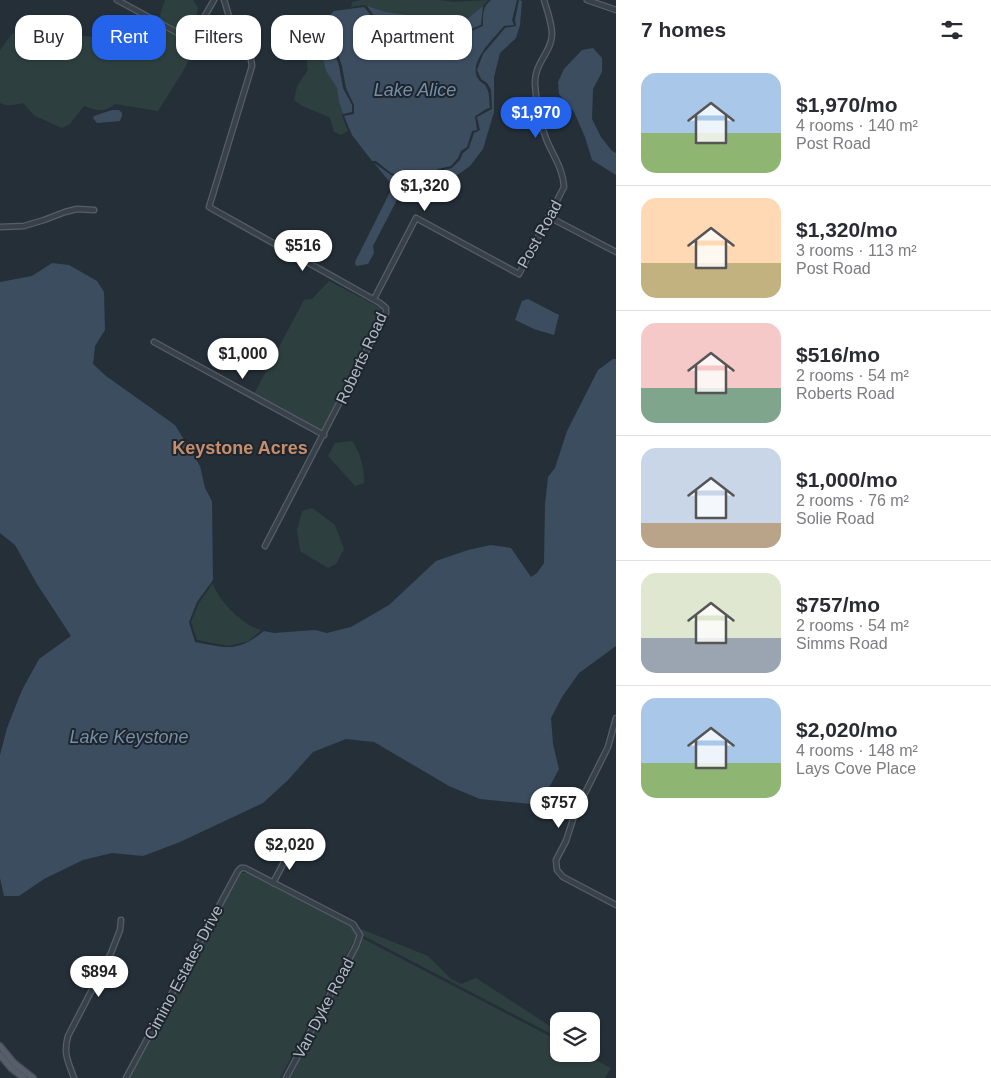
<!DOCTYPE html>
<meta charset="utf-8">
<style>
:root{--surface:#fff;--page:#f7f7f7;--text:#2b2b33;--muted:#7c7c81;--line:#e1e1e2;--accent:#2563eb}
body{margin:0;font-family:Helvetica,sans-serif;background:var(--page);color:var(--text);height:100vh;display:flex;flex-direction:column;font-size:19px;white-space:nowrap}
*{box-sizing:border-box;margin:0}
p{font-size:16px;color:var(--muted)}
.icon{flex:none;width:28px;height:28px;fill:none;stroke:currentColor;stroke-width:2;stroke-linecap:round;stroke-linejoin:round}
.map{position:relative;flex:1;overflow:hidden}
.details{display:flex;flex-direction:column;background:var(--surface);width:375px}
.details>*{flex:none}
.top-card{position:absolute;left:15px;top:15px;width:475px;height:45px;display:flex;gap:10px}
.fabs{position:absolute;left:550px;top:1012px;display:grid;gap:10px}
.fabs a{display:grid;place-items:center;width:50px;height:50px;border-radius:10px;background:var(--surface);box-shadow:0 1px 4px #0004;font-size:25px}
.price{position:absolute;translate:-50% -42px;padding:0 11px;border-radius:18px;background:#fff;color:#222;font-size:16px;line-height:32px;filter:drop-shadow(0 1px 2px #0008)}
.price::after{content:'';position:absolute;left:50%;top:30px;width:15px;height:11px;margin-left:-8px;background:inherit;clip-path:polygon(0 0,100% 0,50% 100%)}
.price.on{background:var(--accent);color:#fff}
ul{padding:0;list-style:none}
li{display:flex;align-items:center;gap:15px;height:125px;padding:0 25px}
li+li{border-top:1px solid var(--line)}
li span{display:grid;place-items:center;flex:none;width:140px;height:100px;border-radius:15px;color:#555}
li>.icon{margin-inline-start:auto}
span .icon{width:60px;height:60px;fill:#fffc;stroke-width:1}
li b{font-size:21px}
h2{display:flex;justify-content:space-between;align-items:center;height:60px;padding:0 25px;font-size:21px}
.chip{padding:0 18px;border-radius:15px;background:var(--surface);box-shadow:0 1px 4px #0004;font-size:18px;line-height:45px}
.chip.on{background:var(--accent);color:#fff}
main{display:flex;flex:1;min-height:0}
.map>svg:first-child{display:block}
.green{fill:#2d403f}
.water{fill:#3c4d60}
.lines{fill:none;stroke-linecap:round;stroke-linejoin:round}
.minor-casing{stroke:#565e67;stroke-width:7}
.major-casing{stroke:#444c55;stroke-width:8}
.minor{stroke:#384049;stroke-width:4.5}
.major{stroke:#565f69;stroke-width:5.5}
.labels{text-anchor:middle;stroke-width:4;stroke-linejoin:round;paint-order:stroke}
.street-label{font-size:16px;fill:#b4bbc5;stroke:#1d252e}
.water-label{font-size:18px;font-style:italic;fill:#778ea5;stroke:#1d252e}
.neighbourhood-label{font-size:18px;font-weight:bold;fill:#c88e6c;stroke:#1d252e}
</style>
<main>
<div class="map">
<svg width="616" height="1078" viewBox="0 0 616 1078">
<rect width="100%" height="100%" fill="#252f38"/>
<g class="green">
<polygon points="165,0 193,0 198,8 195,27 190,37 161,21 160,15"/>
<polygon points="360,0 440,0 453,2 488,0 483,6 463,22 386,12 364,5 351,7 352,2"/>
<path d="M55 21 83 36 109 38 128 50 145 39 163 34 162 27 189 42H192L195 48 183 71 158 111 115 104C104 113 98 111 84 106L70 124 62 128 35 116 23 103C15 105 7 107 0 103V50L12 34 20 29Z"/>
<path d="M315 34 326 71 337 88 339 102 343 114 342 116 348 131 341 135 334 132 330 118C318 111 304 109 294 100L297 86 308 70 305 46Z"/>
<polygon points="329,281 381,308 322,431 254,394 304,300 312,299"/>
<path d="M352 441C361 454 364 467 364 483L355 486 328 456 335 443Z"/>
<polygon points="312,508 335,525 344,549 336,564 328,568 300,551 297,530 302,511"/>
<path d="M213 583C217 600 244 626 261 630L249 641 229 646 197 640 191 622 199 603Z"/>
<polygon points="241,873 250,873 275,885 359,931 280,1078 127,1078"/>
<polygon points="361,929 428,956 451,979 461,984 476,978 559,1032 559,1038 362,935"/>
<polygon points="358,936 559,1041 559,1054 584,1054 611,1068 605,1078 285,1078 301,1043"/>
</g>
<g class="water">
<path d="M491 0H517L512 20 514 25 504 26C494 38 466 64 479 80 480 82 483 83 485 85 490 91 489 101 490 108 483 109 481 114 475 116L477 130 472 131 467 147 461 151 458 158 451 166 438 169 432 177 423 181 411 177H404L391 173 376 161H372L352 135 344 116 354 114V105L346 88 342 66 337 51 336 40 323 38 315 32 334 11 364 7 374 19C385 21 396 23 406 25 419 27 426 23 438 31L447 28 462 35 483 26C483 16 482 7 491 0Z"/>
<polygon points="519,0 522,1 520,25 516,38 500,53 494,77 494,112 483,149 470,166 435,191 407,196 401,192 373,246 374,253 368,264 356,266 355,262 393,186 374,163 391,175 403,179 411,179 424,183 434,179 440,171 452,168 460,160 463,153 469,148 474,133 480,130 477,117 492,109 491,90 487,83 481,79 477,70 483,54 505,28 516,26 515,20"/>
<path d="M367 6 386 12 463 22 483 6 481 25 462 33 448 26 438 28C428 22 419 25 407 23 396 21 386 19 375 17Z"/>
<polygon points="316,35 323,40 334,42 334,52 339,66 343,88 352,105 352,112 343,114 339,102 337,88 326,71"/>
<polygon points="593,48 602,58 602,72 593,89 592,119 601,137 612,151 616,153 616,175 592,160 585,137 574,112 559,94 558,82 564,69 582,50"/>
<polygon points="112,110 119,110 122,113 122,116 120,121 97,123 93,118 94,116"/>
<path d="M52 263 69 265 97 281 104 292 105 330 95 346 93 364 106 376 175 425 200 466 205 488 212 501 213 580 197 602 189 622 195 642C227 648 237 653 264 631L274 633 315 630 327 633 351 627 389 605 436 561 468 550 491 545 511 548 531 577 537 573 544 563 545 504 548 477 555 468 567 431 598 370 613 359H616V646L579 673 562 697 551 718 553 744 559 769 550 786 531 804 480 799 449 786 374 742 346 739 313 752 288 780 263 803 180 842 143 856 112 853 83 860 44 879 19 896H4L0 878V755L7 728 22 690 39 659 71 636 37 584 15 545 0 533V282L32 276Z"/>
<polygon points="528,299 559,315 554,335 534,329 515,320 522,301"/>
</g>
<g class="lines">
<defs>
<g id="minor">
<polyline points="117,0 191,40 214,0"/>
<path d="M224 0C226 5 227 11 229 16 237 35 250 43 252 66L209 207 380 303 386 308V313L265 546"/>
<polyline points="587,0 616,10"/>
<polyline points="549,217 616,252"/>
<polyline points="0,227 24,226 44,220 65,212 77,209 94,210"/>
<path d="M374 299 416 218 519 274 564 187C563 169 554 157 547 141 540 124 536 102 535 84 534 63 552 52 552 34 552 23 547 10 544 0"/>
<polyline points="154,342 324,435"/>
<polyline points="616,718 608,747 575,813 566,841 556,860 557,870 563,877 616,905"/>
<polyline points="273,883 291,849"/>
<path d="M74 1078C68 1061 63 1054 68 1036L111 953 120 930 121 920"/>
<polyline points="126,1078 238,871 241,868 245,868 353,924 360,935 356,946 286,1078"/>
</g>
<g id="major">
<polyline points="0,1046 14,1063 33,1078"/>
<polyline points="0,1055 11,1068 24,1078"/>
</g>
</defs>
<use href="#minor" class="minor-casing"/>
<use href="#major" class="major-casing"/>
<use href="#minor" class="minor"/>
<use href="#major" class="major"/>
</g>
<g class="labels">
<g class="street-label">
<text transform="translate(539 234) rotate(-61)" y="6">Post Road</text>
<text transform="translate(361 358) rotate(-65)" y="6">Roberts Road</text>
<text transform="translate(183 972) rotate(-62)" y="6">Cimino Estates Drive</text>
<text transform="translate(323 1008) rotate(-62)" y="6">Van Dyke Road</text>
</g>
<g class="water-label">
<text x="415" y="96">Lake Alice</text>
<text x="129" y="743">Lake Keystone</text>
</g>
<g class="neighbourhood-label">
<text x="240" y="454">Keystone Acres</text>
</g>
</g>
</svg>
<div class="fabs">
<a><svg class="icon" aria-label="layers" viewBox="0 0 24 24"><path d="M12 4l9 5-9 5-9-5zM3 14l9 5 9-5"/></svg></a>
</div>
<b class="price on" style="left:536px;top:139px">$1,970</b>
<b class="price" style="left:425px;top:212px">$1,320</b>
<b class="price" style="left:303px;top:272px">$516</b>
<b class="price" style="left:243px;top:380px">$1,000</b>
<b class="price" style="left:559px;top:829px">$757</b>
<b class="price" style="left:290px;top:871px">$2,020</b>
<b class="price" style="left:99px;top:998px">$894</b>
<div class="top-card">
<a class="chip">Buy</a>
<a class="chip on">Rent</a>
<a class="chip">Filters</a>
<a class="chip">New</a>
<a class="chip">Apartment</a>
</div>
</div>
<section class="details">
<h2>7 homes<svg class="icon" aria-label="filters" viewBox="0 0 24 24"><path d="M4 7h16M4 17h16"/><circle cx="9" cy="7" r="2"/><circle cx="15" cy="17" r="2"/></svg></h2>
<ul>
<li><span style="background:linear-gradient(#a9c7e8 60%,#8fb573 0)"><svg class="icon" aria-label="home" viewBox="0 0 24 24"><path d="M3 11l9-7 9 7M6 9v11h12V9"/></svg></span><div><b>$1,970/mo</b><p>4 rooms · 140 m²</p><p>Post Road</p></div></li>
<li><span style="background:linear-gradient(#ffd9b3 65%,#c2b280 0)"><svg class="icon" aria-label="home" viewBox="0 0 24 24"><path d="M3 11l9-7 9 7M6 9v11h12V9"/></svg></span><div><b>$1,320/mo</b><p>3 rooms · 113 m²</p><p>Post Road</p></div></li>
<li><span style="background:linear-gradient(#f6c9c9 65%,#7fa58c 0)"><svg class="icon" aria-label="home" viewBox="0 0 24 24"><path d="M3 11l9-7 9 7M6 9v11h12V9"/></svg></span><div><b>$516/mo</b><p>2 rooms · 54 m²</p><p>Roberts Road</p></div></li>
<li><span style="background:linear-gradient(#c9d6e8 75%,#b9a48a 0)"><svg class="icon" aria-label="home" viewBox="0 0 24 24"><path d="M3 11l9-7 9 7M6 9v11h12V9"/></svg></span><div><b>$1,000/mo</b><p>2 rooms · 76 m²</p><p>Solie Road</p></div></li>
<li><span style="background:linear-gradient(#dfe7d0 65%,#9aa5b1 0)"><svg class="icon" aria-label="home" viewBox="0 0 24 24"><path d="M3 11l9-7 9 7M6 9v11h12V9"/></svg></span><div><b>$757/mo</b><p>2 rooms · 54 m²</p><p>Simms Road</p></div></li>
<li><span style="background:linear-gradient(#a9c7e8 65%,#8fb573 0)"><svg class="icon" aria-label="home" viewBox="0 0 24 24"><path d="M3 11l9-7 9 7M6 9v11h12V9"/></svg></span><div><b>$2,020/mo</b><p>4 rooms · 148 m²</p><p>Lays Cove Place</p></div></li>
</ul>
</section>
</main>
